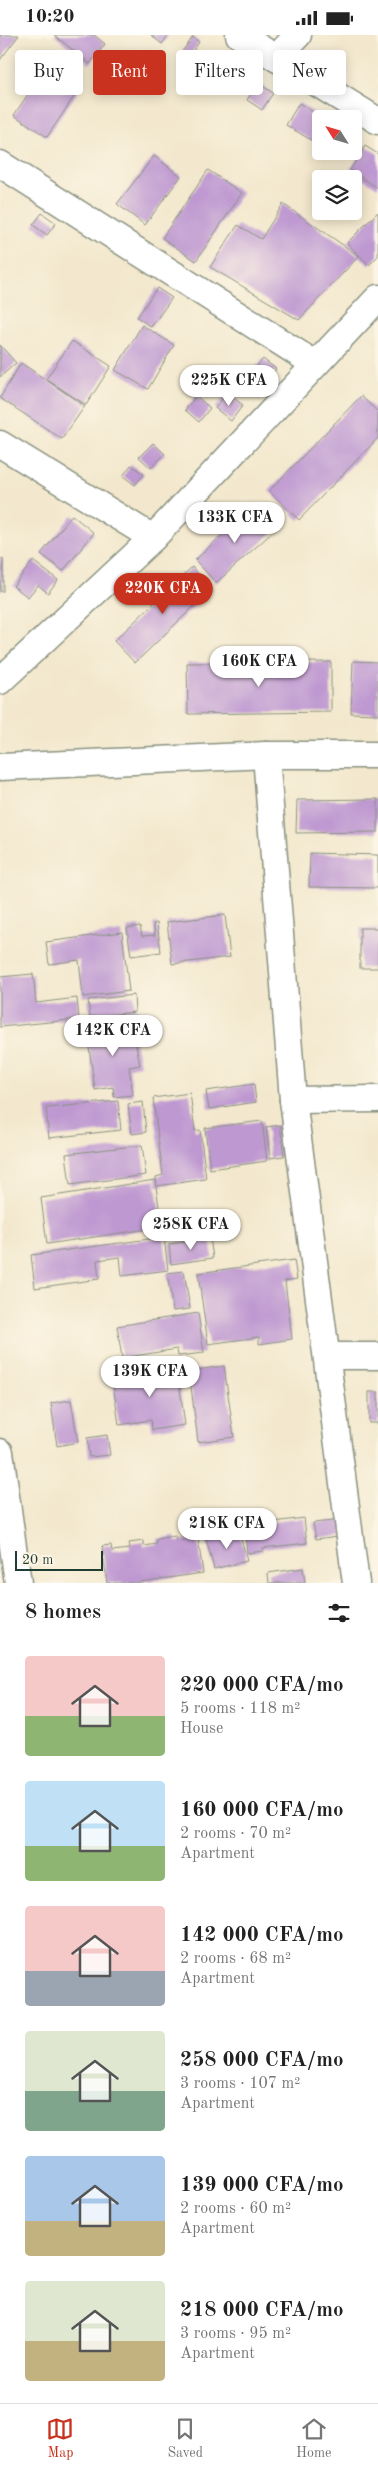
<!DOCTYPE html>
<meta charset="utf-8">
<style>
:root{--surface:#fff;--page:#f2f2f2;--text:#222;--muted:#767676;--line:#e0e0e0;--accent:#c8321e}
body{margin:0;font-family:"Old Standard TT",serif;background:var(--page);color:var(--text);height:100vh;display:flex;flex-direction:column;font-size:19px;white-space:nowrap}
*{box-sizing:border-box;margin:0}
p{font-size:16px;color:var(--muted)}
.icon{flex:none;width:28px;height:28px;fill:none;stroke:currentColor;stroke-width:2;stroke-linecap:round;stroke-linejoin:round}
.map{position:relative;height:1548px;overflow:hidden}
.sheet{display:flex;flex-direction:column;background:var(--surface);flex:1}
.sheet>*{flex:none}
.guide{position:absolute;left:15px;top:15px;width:349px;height:45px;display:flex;gap:10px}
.needle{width:32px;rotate:307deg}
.buttons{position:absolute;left:312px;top:75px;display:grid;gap:10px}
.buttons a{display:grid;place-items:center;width:50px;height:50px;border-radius:5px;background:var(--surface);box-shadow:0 2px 12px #0003;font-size:25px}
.scale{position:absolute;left:15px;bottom:12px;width:88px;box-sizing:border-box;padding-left:5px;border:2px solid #1f3d34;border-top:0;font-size:14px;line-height:18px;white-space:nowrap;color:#1f3d34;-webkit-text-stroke:4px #fcf5e5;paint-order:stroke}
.price{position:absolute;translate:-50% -42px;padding:0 11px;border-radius:18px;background:#fff;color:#222;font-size:16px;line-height:32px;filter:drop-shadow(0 1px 2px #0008)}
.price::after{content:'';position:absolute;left:50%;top:30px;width:15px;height:11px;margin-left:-8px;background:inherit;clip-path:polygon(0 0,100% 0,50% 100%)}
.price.selected{background:var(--accent);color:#fff}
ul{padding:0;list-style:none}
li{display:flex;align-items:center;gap:15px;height:125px;padding:0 25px}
li span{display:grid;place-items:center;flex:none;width:140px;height:100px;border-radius:5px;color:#555}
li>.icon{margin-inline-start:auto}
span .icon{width:60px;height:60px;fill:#fffc;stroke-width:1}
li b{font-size:21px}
h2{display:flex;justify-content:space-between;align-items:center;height:60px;padding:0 25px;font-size:21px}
.chip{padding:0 18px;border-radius:5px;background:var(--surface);box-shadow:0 2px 12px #0003;font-size:18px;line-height:45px}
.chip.selected{background:var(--accent);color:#fff}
.status{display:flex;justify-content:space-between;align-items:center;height:35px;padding:0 25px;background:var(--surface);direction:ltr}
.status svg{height:14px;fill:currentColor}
.tabs{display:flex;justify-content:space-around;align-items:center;height:70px;border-top:1px solid var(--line);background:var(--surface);font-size:14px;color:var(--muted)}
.tabs a{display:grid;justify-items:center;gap:2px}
.tabs .selected{color:var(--accent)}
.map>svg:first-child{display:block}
.building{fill:#be98d1}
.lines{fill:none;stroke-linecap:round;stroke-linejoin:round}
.street-casing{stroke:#899280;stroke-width:29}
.street{stroke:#fff;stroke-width:26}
</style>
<div class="status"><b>10:20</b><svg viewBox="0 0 49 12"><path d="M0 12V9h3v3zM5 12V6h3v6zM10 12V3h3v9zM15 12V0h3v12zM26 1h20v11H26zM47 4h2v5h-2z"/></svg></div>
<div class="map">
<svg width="378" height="1548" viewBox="0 0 378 1548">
<rect width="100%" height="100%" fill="#fcf5e5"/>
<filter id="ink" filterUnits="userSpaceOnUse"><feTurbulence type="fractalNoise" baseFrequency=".02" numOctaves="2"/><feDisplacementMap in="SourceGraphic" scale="10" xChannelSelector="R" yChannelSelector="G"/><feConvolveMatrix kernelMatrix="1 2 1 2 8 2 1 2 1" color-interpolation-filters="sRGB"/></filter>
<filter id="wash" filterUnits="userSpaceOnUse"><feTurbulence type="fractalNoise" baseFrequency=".0096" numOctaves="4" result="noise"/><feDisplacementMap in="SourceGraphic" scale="20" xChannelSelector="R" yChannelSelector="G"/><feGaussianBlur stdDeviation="1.12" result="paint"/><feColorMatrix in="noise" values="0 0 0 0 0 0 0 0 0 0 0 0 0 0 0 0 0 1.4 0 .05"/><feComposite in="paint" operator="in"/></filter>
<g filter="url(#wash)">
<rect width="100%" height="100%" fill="#f3e8cd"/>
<g id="blocks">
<g class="building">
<polygon points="0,0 19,0 0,25"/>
<polygon points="54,0 94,0 105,9 90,29"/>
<polygon points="151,0 169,0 162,9"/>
<polygon points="193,2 199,7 188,23 181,18"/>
<polygon points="221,30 234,38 227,48 215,40"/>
<polygon points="47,31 80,53 47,102 14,80"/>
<polygon points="258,48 273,58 262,75 247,65"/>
<polygon points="299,68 324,84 321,84 321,111 286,90"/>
<polygon points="365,111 378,119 378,153 350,135"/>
<polygon points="154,121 181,141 145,190 117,169"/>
<polygon points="208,135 242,158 196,226 162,203"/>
<polygon points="283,169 359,221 299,285 210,232 238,190 261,204"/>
<polygon points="378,177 378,221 369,230 347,208"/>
<polygon points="42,178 56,188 47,200 33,190"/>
<polygon points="157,253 172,263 151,292 137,282"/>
<polygon points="142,290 174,310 148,354 115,335"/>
<polygon points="72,306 111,331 86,370 46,344"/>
<polygon points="0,310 16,328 0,342"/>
<polygon points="263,324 276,334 268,346 253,336"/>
<polygon points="21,328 85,371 62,404 0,363"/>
<polygon points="227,358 243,370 231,386 215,373"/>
<polygon points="196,361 210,373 199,387 185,375"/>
<polygon points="361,361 378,377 378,403 299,485 269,456"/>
<polygon points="153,408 165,419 151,433 139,422"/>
<polygon points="131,430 144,439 135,450 123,441"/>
<polygon points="254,470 276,494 216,548 195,525"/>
<polygon points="72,480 94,498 63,536 41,519"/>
<rect x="0" y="524" width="3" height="32"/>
<polygon points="33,526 58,545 48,558 38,550 28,562 13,551"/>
<polygon points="192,532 212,554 135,628 114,606"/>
<polygon points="353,626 378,627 378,679 351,678"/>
<polygon points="331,627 331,677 188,679 187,628"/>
<polygon points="378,764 378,797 296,798 297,765"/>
<polygon points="310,818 378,820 378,853 309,852"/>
<polygon points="225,880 230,922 172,929 167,887"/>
<polygon points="157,888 161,917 131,921 127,893 140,891 142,901 155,900 153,889"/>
<rect x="360" y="893" width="18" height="40"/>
<polygon points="122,897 129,956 83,962 79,925 49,929 46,907"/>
<polygon points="33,939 36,968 77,963 79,984 0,992 0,942"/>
<polygon points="134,960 135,977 90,982 88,965"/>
<polygon points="136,980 137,990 129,992 127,982"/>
<polygon points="123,986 124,997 133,995 140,1030 129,1032 133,1060 114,1062 113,1052 95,1055 86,991"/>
<polygon points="254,1049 256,1067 209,1074 206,1056"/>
<polygon points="190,1058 195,1096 200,1095 206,1144 157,1151 156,1142 163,1140 153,1063"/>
<polygon points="118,1066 121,1095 49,1103 46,1073"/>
<polygon points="143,1067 146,1097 132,1099 128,1069"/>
<polygon points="262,1086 267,1126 210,1134 205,1093"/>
<polygon points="280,1090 284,1121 270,1123 266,1092"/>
<polygon points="142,1110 146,1140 70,1150 66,1119"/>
<polygon points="155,1145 162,1192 47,1209 41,1163"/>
<polygon points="164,1202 168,1235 122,1241 120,1222 97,1225 99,1244 35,1253 31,1220"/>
<polygon points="210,1203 213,1223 171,1229 169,1209"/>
<polygon points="294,1225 297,1244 285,1246 292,1304 259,1309 259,1302 208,1309 198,1238"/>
<polygon points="184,1236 190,1274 173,1276 167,1238"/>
<polygon points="198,1278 204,1318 178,1321 177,1314 122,1323 117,1291"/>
<polygon points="224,1331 234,1402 198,1407 189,1336"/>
<polygon points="177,1332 185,1390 152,1395 151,1385 119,1390 112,1342"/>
<rect x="369" y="1357" width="9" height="31"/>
<polygon points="71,1365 78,1407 57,1411 51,1368"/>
<polygon points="107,1400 110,1420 89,1422 87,1403"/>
<polygon points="304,1483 307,1508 263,1513 263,1516 247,1518 244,1491"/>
<polygon points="343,1485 345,1500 316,1504 313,1488"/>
<polygon points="239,1495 247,1526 214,1534 206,1504"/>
<polygon points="175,1501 176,1507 198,1504 203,1538 133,1548 107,1548 102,1511 111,1510 112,1516 130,1514 129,1508 144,1506 144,1511 157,1509 157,1504"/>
<polygon points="303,1533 305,1548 269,1548 268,1538"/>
</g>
</g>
</g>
<g filter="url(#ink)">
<use href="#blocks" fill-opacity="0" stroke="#899280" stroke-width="1"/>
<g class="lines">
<defs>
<g id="street">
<polyline points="239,0 378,86"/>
<polyline points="276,23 298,0"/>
<polyline points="0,129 315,329"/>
<polyline points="0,409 153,503"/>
<polyline points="0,646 153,503 378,263"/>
<polyline points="266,720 293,1065 356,1548"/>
<polyline points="0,732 266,720 378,720"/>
<polyline points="293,1065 378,1064"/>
<polyline points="327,1321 378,1321"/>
<polyline points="0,1417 18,1548"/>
</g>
</defs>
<use href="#street" class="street-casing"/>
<use href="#street" class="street"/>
</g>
</g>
</svg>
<div class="buttons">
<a><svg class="needle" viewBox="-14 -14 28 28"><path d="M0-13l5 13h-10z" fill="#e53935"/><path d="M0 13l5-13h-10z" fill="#767676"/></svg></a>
<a><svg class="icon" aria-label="layers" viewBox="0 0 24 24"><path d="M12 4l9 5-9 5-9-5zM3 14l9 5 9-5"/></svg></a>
</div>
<div class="scale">20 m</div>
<b class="price" style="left:229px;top:372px">225K CFA</b>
<b class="price" style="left:235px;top:509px">133K CFA</b>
<b class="price selected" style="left:163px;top:580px">220K CFA</b>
<b class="price" style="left:259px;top:653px">160K CFA</b>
<b class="price" style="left:113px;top:1022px">142K CFA</b>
<b class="price" style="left:191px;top:1216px">258K CFA</b>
<b class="price" style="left:150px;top:1363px">139K CFA</b>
<b class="price" style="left:227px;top:1515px">218K CFA</b>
<div class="guide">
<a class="chip">Buy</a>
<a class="chip selected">Rent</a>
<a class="chip">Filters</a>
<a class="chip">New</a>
</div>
</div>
<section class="sheet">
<h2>8 homes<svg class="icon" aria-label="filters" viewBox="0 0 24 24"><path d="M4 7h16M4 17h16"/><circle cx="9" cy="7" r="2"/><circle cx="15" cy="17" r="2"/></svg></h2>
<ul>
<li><span style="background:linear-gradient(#f6c9c9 60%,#8fb573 0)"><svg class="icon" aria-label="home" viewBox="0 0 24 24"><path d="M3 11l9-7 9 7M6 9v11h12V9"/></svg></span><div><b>220 000 CFA/mo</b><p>5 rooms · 118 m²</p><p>House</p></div></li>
<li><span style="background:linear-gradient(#bfe0f5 65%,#8fb573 0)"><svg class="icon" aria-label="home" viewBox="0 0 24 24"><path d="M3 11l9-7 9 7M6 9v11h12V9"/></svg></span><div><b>160 000 CFA/mo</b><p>2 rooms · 70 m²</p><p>Apartment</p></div></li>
<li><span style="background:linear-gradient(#f6c9c9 65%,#9aa5b1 0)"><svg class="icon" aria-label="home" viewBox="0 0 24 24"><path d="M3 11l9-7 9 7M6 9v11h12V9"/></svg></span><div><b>142 000 CFA/mo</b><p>2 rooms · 68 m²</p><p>Apartment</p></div></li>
<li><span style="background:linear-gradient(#dfe7d0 60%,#7fa58c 0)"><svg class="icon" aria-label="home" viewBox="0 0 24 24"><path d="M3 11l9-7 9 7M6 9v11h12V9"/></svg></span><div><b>258 000 CFA/mo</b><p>3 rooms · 107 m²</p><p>Apartment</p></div></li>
<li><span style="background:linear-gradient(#a9c7e8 65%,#c2b280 0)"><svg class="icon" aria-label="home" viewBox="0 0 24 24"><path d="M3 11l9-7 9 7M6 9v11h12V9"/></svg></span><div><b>139 000 CFA/mo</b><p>2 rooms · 60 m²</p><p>Apartment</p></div></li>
<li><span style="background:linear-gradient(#dfe7d0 60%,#c2b280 0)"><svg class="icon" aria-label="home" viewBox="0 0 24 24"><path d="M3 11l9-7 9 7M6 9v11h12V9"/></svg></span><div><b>218 000 CFA/mo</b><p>3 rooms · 95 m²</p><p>Apartment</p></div></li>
</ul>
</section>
<nav class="tabs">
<a class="selected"><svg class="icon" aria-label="map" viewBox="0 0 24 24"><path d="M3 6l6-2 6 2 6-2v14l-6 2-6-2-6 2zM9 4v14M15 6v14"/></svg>Map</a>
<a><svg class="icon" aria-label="saved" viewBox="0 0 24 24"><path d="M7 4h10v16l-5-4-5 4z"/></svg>Saved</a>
<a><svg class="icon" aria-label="home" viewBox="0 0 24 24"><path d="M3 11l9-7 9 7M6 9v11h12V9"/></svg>Home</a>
</nav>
